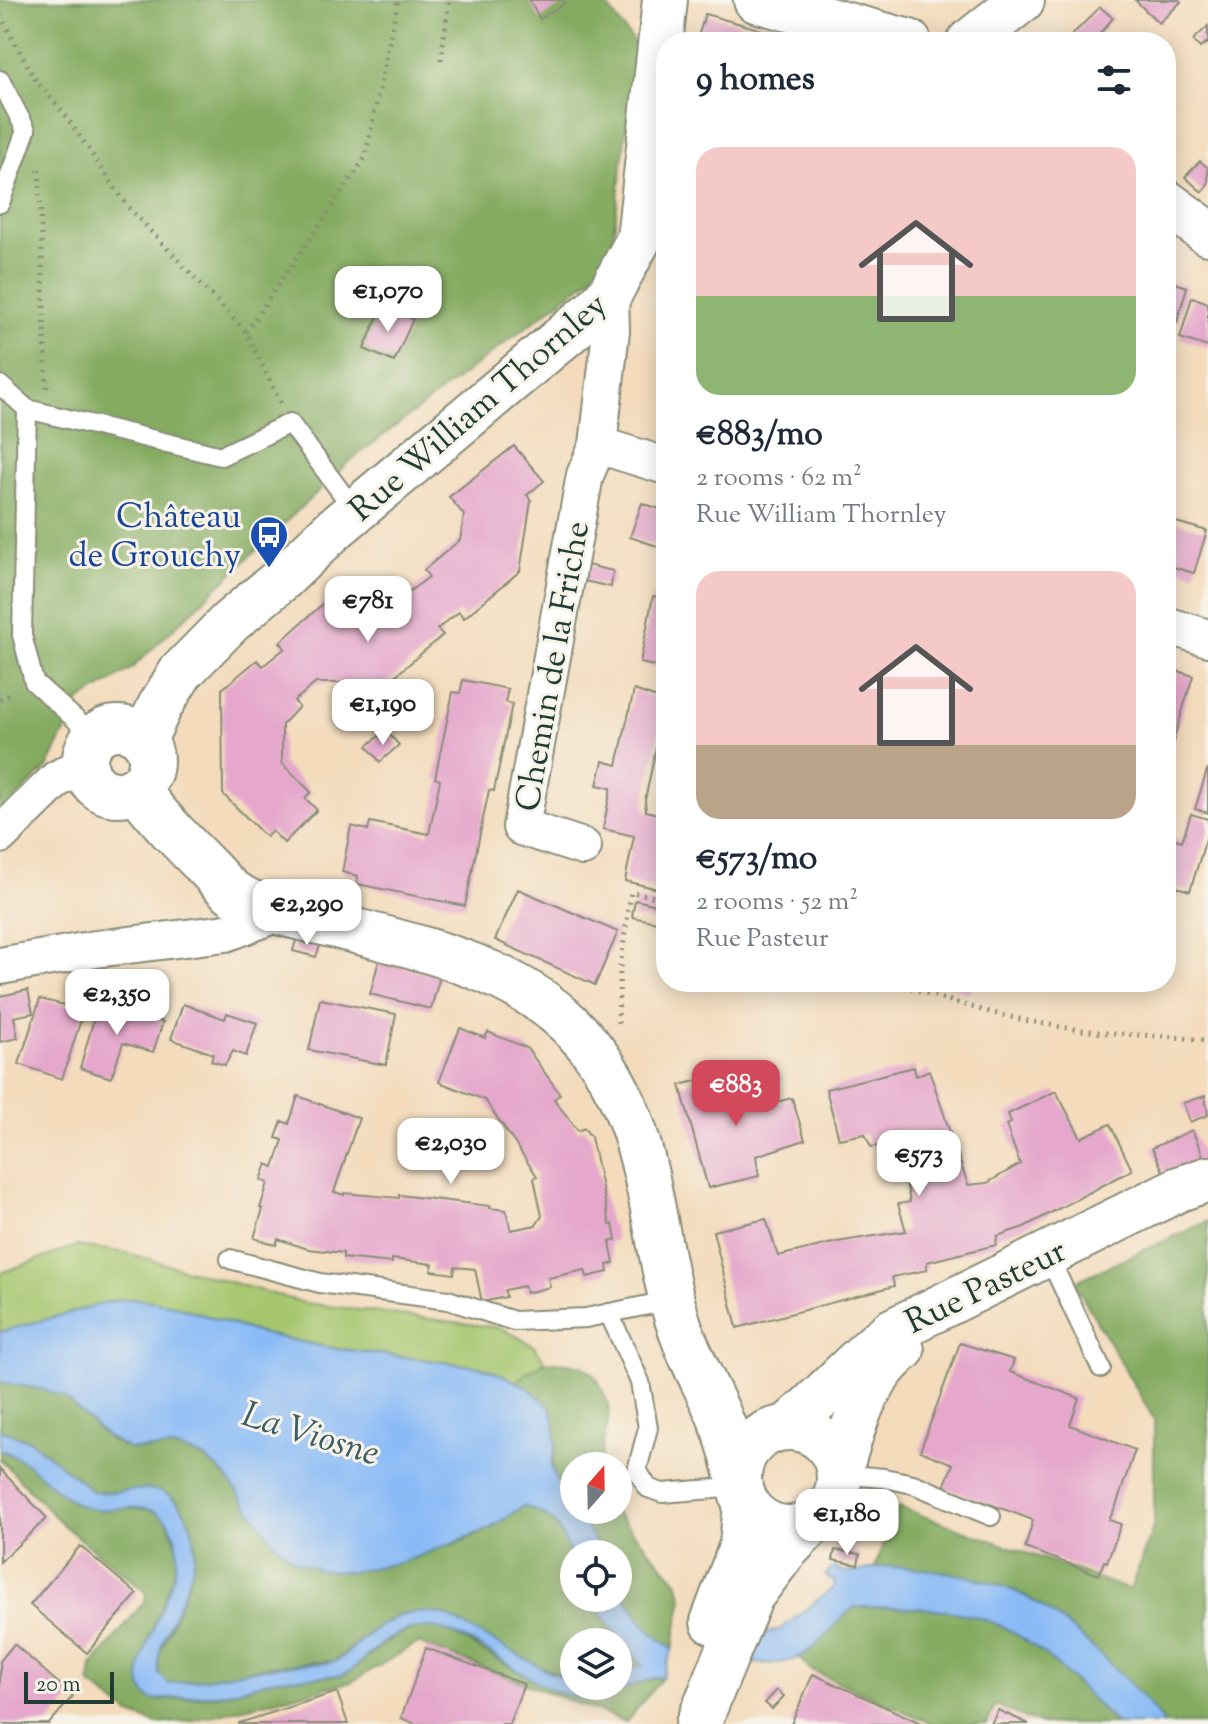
<!DOCTYPE html>
<meta charset="utf-8">
<style>
:root{--surface:#fff;--page:#f2f2f3;--text:#1f2937;--muted:#747a83;--accent:#d1495b}
body{margin:0;font-family:"Sorts Mill Goudy",serif;background:var(--page);color:var(--text);height:100vh;display:flex;flex-direction:column;font-size:30px;white-space:nowrap}
*{box-sizing:border-box;margin:0}
p{font-size:26px;color:var(--muted)}
.icon{flex:none;width:44px;height:44px;fill:none;stroke:currentColor;stroke-width:2;stroke-linecap:round;stroke-linejoin:round}
.map{position:relative;flex:1;overflow:hidden}
.panel{position:absolute;left:656px;top:32px;width:520px;height:960px;display:flex;flex-direction:column;background:var(--surface);border-radius:32px;box-shadow:0 4px 20px #0003}
.panel>*{flex:none}
.needle{width:52px;rotate:20deg}
.buttons{position:absolute;left:560px;top:1452px;display:grid;gap:16px}
.buttons a{display:grid;place-items:center;width:72px;height:72px;border-radius:50%;background:var(--surface);box-shadow:0 4px 20px #0003;font-size:40px}
.scale{position:absolute;left:24px;bottom:20px;width:90px;box-sizing:border-box;padding-left:8px;border:4px solid #1f3d34;border-top:0;font-size:22px;line-height:28px;white-space:nowrap;color:#1f3d34;-webkit-text-stroke:6px #f7f3e8;paint-order:stroke}
.price{position:absolute;translate:-50% -68px;padding:0 18px;border-radius:16px;background:#fff;color:#222;font-size:26px;line-height:52px;filter:drop-shadow(0 2px 4px #0008)}
.price::after{content:'';position:absolute;left:50%;top:48px;width:24px;height:18px;margin-left:-12px;background:inherit;clip-path:polygon(0 0,100% 0,50% 100%)}
.price.active{background:var(--accent);color:#fff}
ul{padding:0;list-style:none}
li{display:grid;align-content:center;gap:16px;height:424px;padding:0 40px}
li span{display:grid;place-items:center;height:248px;border-radius:24px;color:#555}
li>.icon{margin-inline-start:auto}
span .icon{width:144px;height:144px;fill:#fffc;stroke-width:1}
li b{font-size:34px}
h2{display:flex;justify-content:space-between;align-items:center;height:96px;padding:0 40px;font-size:34px}
.map>svg:first-child{display:block}
.green{fill:#a6c66e;stroke:#628251;stroke-width:2}
.forest{fill:#84ab61;stroke:#52744a;stroke-width:2}
.water{fill:#8bbbf6;stroke:#557c95;stroke-width:2}
.building{fill:#e5a8cc}
.lines{fill:none;stroke-linecap:round;stroke-linejoin:round}
.lane-casing{stroke:#898c78;stroke-width:22}
.street-casing{stroke:#898c78;stroke-width:40}
.secondary-casing{stroke:#898c78;stroke-width:48}
.path{stroke:#898c78;stroke-width:5;stroke-dasharray:2 6;stroke-linecap:butt}
.lane{stroke:#fff;stroke-width:18}
.street{stroke:#fff;stroke-width:36}
.secondary{stroke:#fff;stroke-width:44}
.labels{text-anchor:middle;stroke-width:6;stroke-linejoin:round;paint-order:stroke}
.street-label{font-size:34px;fill:#1f3d34;stroke:#f7f3e8}
.transit-label{font-size:34px;fill:#164399;stroke:#f7f3e8;text-anchor:end}
.water-label{font-size:36px;font-style:italic;fill:#3a5c64;stroke:#f7f3e8}
</style>
<div class="map">
<svg width="1208" height="1724" viewBox="0 0 1208 1724">
<rect width="100%" height="100%" fill="#f7f3e8"/>
<filter id="ink" filterUnits="userSpaceOnUse"><feTurbulence type="fractalNoise" baseFrequency=".0125" numOctaves="2"/><feDisplacementMap in="SourceGraphic" scale="16" xChannelSelector="R" yChannelSelector="G"/><feConvolveMatrix kernelMatrix="1 2 1 2 8 2 1 2 1" color-interpolation-filters="sRGB"/></filter>
<filter id="wash" filterUnits="userSpaceOnUse"><feTurbulence type="fractalNoise" baseFrequency=".006" numOctaves="4" result="noise"/><feDisplacementMap in="SourceGraphic" scale="32" xChannelSelector="R" yChannelSelector="G"/><feGaussianBlur stdDeviation="1.8" result="paint"/><feColorMatrix in="noise" values="0 0 0 0 0 0 0 0 0 0 0 0 0 0 0 0 0 1.4 0 .05"/><feComposite in="paint" operator="in"/></filter>
<g filter="url(#wash)">
<rect width="100%" height="100%" fill="#f3dbbc"/>
<polygon class="green" points="77,1246 127,1253 305,1303 501,1328 533,1345 546,1362 526,1373 517,1382 481,1367 326,1347 259,1333 173,1305 120,1299 0,1332 0,1273"/>
<g class="forest">
<polygon points="0,0 609,0 607,6 636,45 612,248 592,277 351,460 131,669 80,701 47,768 0,814"/>
<path d="M1208 1221V1724H1165C1133 1683 1056 1606 1008 1588 966 1572 919 1569 875 1568L895 1510 899 1507 1130 1590 1154 1525V1419L1074 1282Z"/>
<path d="M546 1362C577 1362 595 1364 605 1397 607 1403 610 1409 609 1415 607 1433 600 1448 601 1466H574V1505C555 1482 548 1475 556 1445L529 1388 517 1382 526 1373Z"/>
<path d="M0 1382C20 1385 48 1386 65 1398 86 1414 101 1439 127 1448 142 1453 161 1446 176 1448 224 1455 249 1509 275 1544L453 1545 491 1528 523 1506C569 1518 574 1556 574 1598H592L611 1628 643 1666 618 1674V1642H574V1680L405 1613 379 1625 334 1661 264 1666 224 1677 169 1684 159 1674 158 1657 188 1584 192 1567 191 1526 175 1499 152 1490 102 1493 92 1491 31 1441 0 1430Z"/>
<path d="M0 1450 21 1459 74 1503 150 1510 161 1514 169 1524 178 1548 176 1571 152 1630 158 1701 226 1694 276 1679 341 1675 349 1672C380 1649 400 1622 442 1628 476 1645 553 1697 586 1698 606 1698 638 1683 658 1677L662 1678 626 1722 418 1643 351 1682 190 1721 157 1724 130 1714 90 1684 92 1666 145 1601 146 1592 63 1525 0 1459Z"/>
<path d="M578 1510H613L678 1582 683 1598 673 1648C650 1635 628 1611 619 1586 616 1577 618 1564 618 1554H600Z"/>
<path d="M855 1607C908 1607 970 1604 1016 1634 1054 1658 1085 1693 1117 1724H1039L996 1705 987 1724H933L811 1670 799 1658C822 1646 832 1620 855 1607Z"/>
</g>
<g class="water">
<path d="M120 1299H140L173 1305 259 1333 325 1347 481 1367 503 1375 529 1388 550 1407 555 1423 556 1445 551 1465 557 1482 574 1505V1510L579 1511 600 1554H574V1564C561 1532 559 1516 523 1506L491 1528 403 1562 350 1572 319 1570 296 1561 275 1544 225 1475 204 1457 176 1448 129 1449 106 1436 64 1397 46 1390 0 1382V1332Z"/>
<path d="M0 1430 31 1441 92 1491C115 1497 143 1483 165 1493 175 1498 181 1506 186 1515 218 1574 151 1625 159 1674L169 1684C214 1678 258 1667 303 1664 314 1663 330 1665 340 1659 346 1655 353 1648 358 1643 385 1619 411 1605 447 1616L549 1672 574 1680V1686H618V1674L642 1665 611 1628 592 1598H618V1585C635 1612 644 1631 673 1648L662 1678 657 1677C636 1683 610 1698 587 1698 526 1698 460 1603 397 1634 378 1642 365 1660 349 1672L341 1675 276 1679 226 1693 152 1700C109 1671 195 1583 174 1533 171 1526 166 1518 159 1514 134 1498 102 1519 75 1503 48 1487 32 1460 0 1450Z"/>
<path d="M833 1567C848 1576 858 1571 874 1568 889 1566 908 1567 923 1569 950 1572 981 1578 1007 1588 1055 1605 1134 1684 1165 1724H1117C1085 1693 1054 1658 1016 1634 970 1605 907 1607 855 1607 843 1614 837 1623 828 1633 803 1661 787 1666 750 1663L762 1634 781 1629 834 1587 835 1581 825 1576Z"/>
</g>
<g id="blocks">
<g class="building">
<polygon points="529,0 564,0 565,3 540,19"/>
<polygon points="1135,0 1179,0 1181,2 1159,23"/>
<polygon points="1100,7 1113,18 1096,38 1100,42 1065,42"/>
<polygon points="705,14 773,33 770,42 714,42 698,37"/>
<polygon points="1208,26 1208,44 1206,43 1200,48 1193,40"/>
<polygon points="1200,161 1208,168 1208,184 1202,192 1185,177"/>
<polygon points="1166,280 1187,287 1177,322 1166,319"/>
<polygon points="1192,297 1208,303 1208,347 1180,338"/>
<polygon points="382,306 413,319 394,362 364,349"/>
<polygon points="514,446 544,481 527,495 531,501 520,571 464,618 459,612 437,629 443,635 387,683 316,683 294,701 299,707 282,725 282,763 311,792 305,798 317,810 284,843 272,831 266,837 223,794 222,689 257,660 263,666 285,648 280,642 326,601 341,618 367,618 403,588 407,593 429,577 424,570 460,540 464,515 449,497"/>
<polygon points="642,503 666,511 666,549 630,537"/>
<polygon points="1166,519 1207,531 1194,573 1169,566 1170,562 1166,561"/>
<polygon points="587,565 613,571 611,587 584,581"/>
<polygon points="653,596 666,598 666,641 660,667 640,663"/>
<polygon points="1178,671 1193,676 1172,745 1166,743 1166,699 1170,700"/>
<polygon points="463,680 508,689 505,702 512,704 494,791 489,790 465,906 357,884 358,876 342,872 351,826 368,830 370,822 429,834 440,780 435,778 453,692 460,693"/>
<polygon points="634,690 666,701 645,800 646,811 666,816 666,891 625,881 634,836 603,829 611,788 597,785 603,761 617,765"/>
<polygon points="388,733 399,745 380,762 367,746 379,736 381,738"/>
<polygon points="1207,770 1208,771 1208,813 1195,809"/>
<polygon points="1191,814 1208,819 1208,832 1190,891 1166,884 1166,836 1182,841"/>
<polygon points="518,889 618,932 595,985 495,940"/>
<polygon points="635,900 666,907 666,924 632,917"/>
<polygon points="297,937 321,943 316,957 293,951"/>
<polygon points="379,960 440,976 431,1009 370,994"/>
<polygon points="948,982 972,982 969,993 947,985"/>
<polygon points="28,990 33,1013 14,1017 18,1038 0,1042 0,996"/>
<polygon points="40,999 84,1010 62,1079 19,1064"/>
<polygon points="320,999 396,1014 386,1065 309,1050"/>
<polygon points="99,1001 163,1022 153,1052 123,1043 111,1078 80,1068"/>
<polygon points="183,1004 225,1019 227,1013 257,1023 246,1056 233,1051 225,1065 211,1061 213,1054 171,1039"/>
<polygon points="460,1028 485,1038 488,1032 527,1048 560,1094 554,1099 578,1131 584,1128 591,1137 610,1225 613,1224 616,1240 610,1242 614,1263 607,1265 608,1272 587,1277 585,1270 548,1278 550,1287 526,1293 524,1286 505,1290 506,1297 482,1302 475,1269 455,1267 454,1274 431,1271 433,1264 392,1259 392,1263 343,1258 343,1253 308,1249 278,1239 276,1245 254,1238 263,1209 260,1208 268,1183 261,1180 267,1164 274,1167 283,1140 276,1138 282,1121 289,1124 298,1096 359,1118 334,1192 344,1195 344,1193 399,1198 399,1195 490,1206 489,1208 506,1210 511,1230 536,1225 542,1216 534,1178 537,1176 507,1132 485,1100 439,1082"/>
<polygon points="914,1067 916,1076 929,1070 968,1185 987,1183 1020,1164 1006,1125 1011,1123 1008,1114 1056,1091 1081,1138 1110,1124 1132,1170 1024,1227 997,1236 996,1245 927,1262 927,1270 892,1277 894,1286 737,1328 713,1231 766,1219 778,1256 837,1242 906,1231 898,1204 910,1202 899,1143 871,1147 865,1134 839,1139 826,1089"/>
<polygon points="739,1070 746,1110 792,1098 805,1140 756,1156 759,1176 708,1188 680,1085"/>
<polygon points="1205,1096 1208,1115 1190,1122 1183,1103"/>
<polygon points="1192,1130 1205,1160 1166,1177 1152,1148"/>
<polygon points="960,1343 1014,1360 1010,1372 1079,1398 1070,1425 1135,1450 1116,1506 1109,1520 1121,1524 1107,1562 1104,1561 1099,1575 1025,1548 1033,1520 944,1487 953,1464 920,1451"/>
<polygon points="0,1469 47,1518 0,1562"/>
<polygon points="80,1546 137,1594 87,1653 30,1605"/>
<polygon points="835,1550 860,1554 858,1565 833,1560"/>
<polygon points="14,1644 73,1696 49,1724 0,1724 0,1661"/>
<polygon points="426,1648 524,1684 509,1724 416,1724 401,1718"/>
<polygon points="813,1674 923,1724 791,1724"/>
<polygon points="777,1690 784,1696 772,1709 765,1703"/>
<polygon points="337,1692 348,1724 239,1724 239,1723"/>
<polygon points="998,1710 1029,1724 991,1724"/>
</g>
</g>
</g>
<g filter="url(#ink)">
<use href="#blocks" fill-opacity="0" stroke="#898c78" stroke-width="2"/>
<g class="lines">
<defs>
<g id="lane">
<polyline points="0,80 26,130 0,203"/>
<polyline points="0,385 27,409 22,635 34,682 95,737"/>
<polyline points="27,409 221,456 290,423 355,511"/>
<polyline points="1047,1253 1101,1368"/>
<polyline points="230,1259 320,1283 448,1300 514,1321 586,1318 672,1300"/>
<polyline points="609,1313 640,1382 648,1428 637,1470 648,1488 662,1493 739,1487"/>
<polyline points="839,1474 884,1478 913,1484 991,1516"/>
</g>
<g id="street">
<polyline points="598,445 666,466"/>
<polyline points="1166,625 1208,638"/>
<polyline points="0,835 57,779 85,764"/>
<polyline points="583,847 521,827 585,475 598,445 611,331 610,293"/>
<polyline points="0,966 96,949 226,933 278,913"/>
</g>
<g id="secondary">
<polyline points="756,0 909,42"/>
<polyline points="969,42 1022,0"/>
<polyline points="1166,202 1208,233"/>
<circle cx="118" cy="761" r="33"/>
<polyline points="144,740 160,706 181,672 230,622 284,577 334,529 594,311 610,293 639,239 665,0"/>
<path d="M136 788C158 818 183 843 209 869 217 877 225 888 235 894 268 914 307 918 344 928 421 948 510 967 569 1024 658 1109 645 1225 681 1331 691 1360 706 1386 718 1413 727 1434 733 1455 738 1477"/>
<path d="M787 1427C824 1397 854 1360 892 1331L1179 1189 1208 1179"/>
<circle cx="789" cy="1478" r="50"/>
<path d="M839 1474C852 1429 864 1381 902 1350"/>
<polyline points="713,1622 742,1545 746,1504"/>
<polyline points="698,1724 751,1596 784,1552 813,1522"/>
</g>
</defs>
<use href="#lane" class="lane-casing"/>
<use href="#street" class="street-casing"/>
<use href="#secondary" class="secondary-casing"/>
<g class="path">
<polyline points="0,15 35,79 63,112 128,207 246,332 281,404"/>
<polyline points="441,60 449,0"/>
<polyline points="39,170 47,391"/>
<polyline points="246,332 365,158 398,0"/>
<polyline points="0,700 13,693"/>
<path d="M896 982C957 1006 1033 1025 1098 1032 1135 1036 1172 1035 1208 1041"/>
<polyline points="618,1023 620,968 631,892 666,899"/>
</g>
<use href="#lane" class="lane"/>
<use href="#street" class="street"/>
<use href="#secondary" class="secondary"/>
</g>
</g>
<defs>
<symbol id="bus-pin" viewBox="-11 -11 22 30"><path d="M0 17L-7.5 6A9.5 9.5 0 1 1 7.5 6Z" fill="#1a4fb4" stroke="#f7f3e8"/><path d="M-5-6H5V4H4V6H2V4H-2V6H-4V4H-5ZM-3.5-4V0h7V-4ZM-3.5 1.2v1.5H-2V1.2ZM2 1.2v1.5H3.5V1.2Z" fill="#fff"/></symbol>
</defs>
<g fill-rule="evenodd">
<use href="#bus-pin" x="247" y="513" width="44" height="60"/>
</g>
<g class="labels">
<g class="street-label">
<text transform="translate(477 406) rotate(-41)" y="12">Rue William Thornley</text>
<text transform="translate(551 666) rotate(-80)" y="12">Chemin de la Friche</text>
<text transform="translate(985 1285) rotate(-26)" y="12">Rue Pasteur</text>
</g>
<g class="transit-label">
<text x="241" y="527">Château<tspan x="241" dy="39">de Grouchy</tspan></text>
</g>
<g class="water-label">
<text transform="translate(311 1432) rotate(17)" y="13">La Viosne</text>
</g>
</g>
</svg>
<div class="buttons">
<a><svg class="needle" viewBox="-14 -14 28 28"><path d="M0-13l5 13h-10z" fill="#e53935"/><path d="M0 13l5-13h-10z" fill="#747a83"/></svg></a>
<a><svg class="icon" aria-label="locate" viewBox="0 0 24 24"><circle cx="12" cy="12" r="6"/><path d="M12 2v4M12 18v4M2 12h4M18 12h4"/></svg></a>
<a><svg class="icon" aria-label="layers" viewBox="0 0 24 24"><path d="M12 4l9 5-9 5-9-5zM3 14l9 5 9-5"/></svg></a>
</div>
<div class="scale">20 m</div>
<b class="price" style="left:388px;top:334px">€1,070</b>
<b class="price" style="left:368px;top:644px">€781</b>
<b class="price" style="left:383px;top:747px">€1,190</b>
<b class="price" style="left:307px;top:947px">€2,290</b>
<b class="price" style="left:117px;top:1037px">€2,350</b>
<b class="price active" style="left:736px;top:1128px">€883</b>
<b class="price" style="left:451px;top:1186px">€2,030</b>
<b class="price" style="left:919px;top:1198px">€573</b>
<b class="price" style="left:847px;top:1557px">€1,180</b>
<section class="panel">
<h2>9 homes<svg class="icon" aria-label="filters" viewBox="0 0 24 24"><path d="M4 7h16M4 17h16"/><circle cx="9" cy="7" r="2"/><circle cx="15" cy="17" r="2"/></svg></h2>
<ul>
<li><span style="background:linear-gradient(#f6c9c9 60%,#8fb573 0)"><svg class="icon" aria-label="home" viewBox="0 0 24 24"><path d="M3 11l9-7 9 7M6 9v11h12V9"/></svg></span><div><b>€883/mo</b><p>2 rooms · 62 m²</p><p>Rue William Thornley</p></div></li>
<li><span style="background:linear-gradient(#f6c9c9 70%,#b9a48a 0)"><svg class="icon" aria-label="home" viewBox="0 0 24 24"><path d="M3 11l9-7 9 7M6 9v11h12V9"/></svg></span><div><b>€573/mo</b><p>2 rooms · 52 m²</p><p>Rue Pasteur</p></div></li>
</ul>
</section>
</div>
